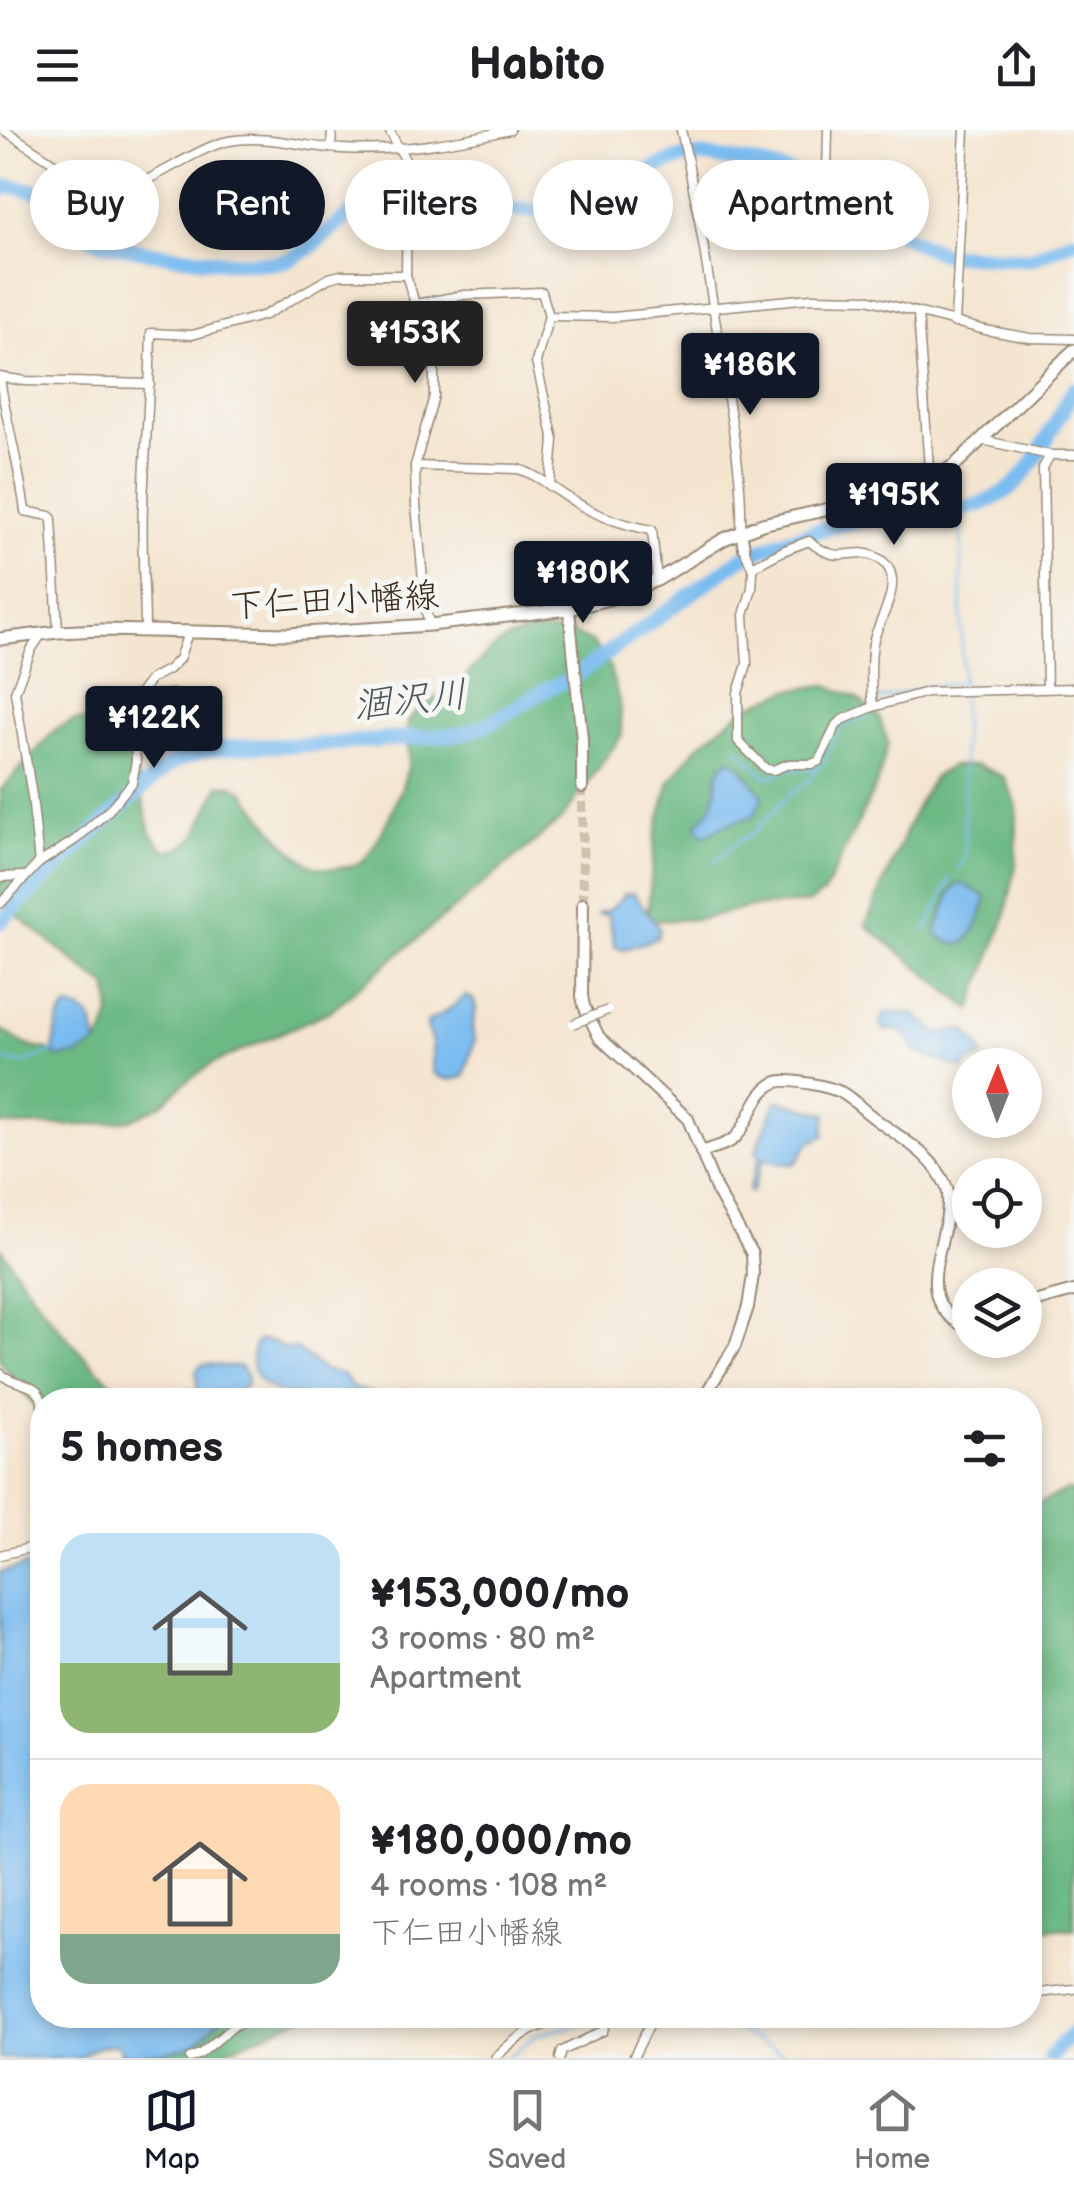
<!DOCTYPE html>
<meta charset="utf-8">
<style>
:root{--surface:#fff;--page:#f2f2f2;--text:#202124;--muted:#757577;--line:#e0e0e0;--accent:#111827}
body{margin:0;font-family:"Balsamiq Sans","Klee One",sans-serif;background:var(--page);color:var(--text);height:100vh;display:flex;flex-direction:column;font-size:38px;white-space:nowrap}
*{box-sizing:border-box;margin:0}
p{font-size:32px;color:var(--muted)}
.icon{flex:none;width:55px;height:55px;fill:none;stroke:currentColor;stroke-width:2;stroke-linecap:round;stroke-linejoin:round}
.map{position:relative;flex:1;overflow:hidden}
.drawer{position:absolute;left:30px;top:1258px;width:1012px;height:640px;display:flex;flex-direction:column;background:var(--surface);border-radius:40px;box-shadow:0 5px 15px #0003}
.drawer>*{flex:none}
.hud{position:absolute;left:30px;top:30px;width:1015px;height:90px;display:flex;gap:20px}
.needle{width:65px;rotate:1deg}
.buttons{position:absolute;left:952px;top:918px;display:grid;gap:20px}
.buttons a{display:grid;place-items:center;width:90px;height:90px;border-radius:50%;background:var(--surface);box-shadow:0 5px 15px #0003;font-size:50px}
.price{position:absolute;translate:-50% -85px;padding:0 22px;border-radius:10px;background:var(--accent);color:#fff;font-size:32px;line-height:65px;filter:drop-shadow(0 2px 5px #0008)}
.price::after{content:'';position:absolute;left:50%;top:60px;width:30px;height:22px;margin-left:-15px;background:inherit;clip-path:polygon(0 0,100% 0,50% 100%)}
.price.active{background:#222;color:#fff}
ul{padding:0;list-style:none}
li{display:flex;align-items:center;gap:30px;height:250px;padding:0 30px}
li+li{border-top:2px solid var(--line)}
li span{display:grid;place-items:center;flex:none;width:280px;height:200px;border-radius:30px;color:#555}
li>.icon{margin-inline-start:auto}
span .icon{width:120px;height:120px;fill:#fffc;stroke-width:1}
li b{font-size:42px}
h2{display:flex;justify-content:space-between;align-items:center;height:120px;padding:0 30px;font-size:42px}
.chip{padding:0 35px;border-radius:45px;background:var(--surface);box-shadow:0 5px 15px #0003;font-size:35px;line-height:90px}
.chip.active{background:var(--accent);color:#fff}
header{display:flex;justify-content:space-between;align-items:center;height:130px;padding:0 30px;background:var(--surface);font-size:45px;font-weight:800}
.menu{display:flex;justify-content:space-around;align-items:center;height:140px;border-top:2px solid var(--line);background:var(--surface);font-size:28px;color:var(--muted)}
.menu a{display:grid;justify-items:center;gap:5px}
.menu .active{color:var(--accent)}
.map>svg:first-child{display:block}
.forest{fill:#6cb984;stroke:#547251;stroke-width:2.5}
.water{fill:#7abcf0;stroke:#5a7387;stroke-width:2.5}
.lines{fill:none;stroke-linecap:round;stroke-linejoin:round}
.stream{stroke:#7abcf0;stroke-width:2.5}
.river{stroke:#7abcf0;stroke-width:15}
.tertiary-tunnel{stroke:#cfc0ac;stroke-width:10;stroke-dasharray:10 5;stroke-linecap:butt}
.minor-casing{stroke:#988877;stroke-width:11}
.tertiary-casing{stroke:#988877;stroke-width:14}
.secondary-casing{stroke:#988877;stroke-width:15}
.minor{stroke:#fff;stroke-width:8}
.tertiary{stroke:#fff;stroke-width:10}
.secondary{stroke:#fff;stroke-width:11}
.minor-bridge-casing{stroke:#988877;stroke-width:11;stroke-linecap:butt}
.minor-bridge{stroke:#fff;stroke-width:8}
.labels{text-anchor:middle;stroke-width:10;stroke-linejoin:round;paint-order:stroke}
.street-label{font-size:35px;fill:#3b2a1e;stroke:#f6f6f2}
.water-label{font-size:38px;font-style:italic;fill:#4e565d;stroke:#f6f6f2}
</style>
<header><svg class="icon" aria-label="menu" viewBox="0 0 24 24"><path d="M4 6h16M4 12h16M4 18h16"/></svg>Habito<svg class="icon" aria-label="share" viewBox="0 0 24 24"><path d="M12 15V3M7 8l5-5 5 5M5 13v7h14v-7"/></svg></header>
<div class="map">
<svg width="1074" height="1928" viewBox="0 0 1074 1928">
<rect width="100%" height="100%" fill="#f6f6f2"/>
<filter id="ink" filterUnits="userSpaceOnUse"><feTurbulence type="fractalNoise" baseFrequency=".01" numOctaves="2"/><feDisplacementMap in="SourceGraphic" scale="20" xChannelSelector="R" yChannelSelector="G"/><feConvolveMatrix kernelMatrix="1 2 1 2 8 2 1 2 1" color-interpolation-filters="sRGB"/></filter>
<filter id="wash" filterUnits="userSpaceOnUse"><feTurbulence type="fractalNoise" baseFrequency=".0048" numOctaves="4" result="noise"/><feDisplacementMap in="SourceGraphic" scale="40" xChannelSelector="R" yChannelSelector="G"/><feGaussianBlur stdDeviation="2.25" result="paint"/><feColorMatrix in="noise" values="0 0 0 0 0 0 0 0 0 0 0 0 0 0 0 0 0 1.4 0 .05"/><feComposite in="paint" operator="in"/></filter>
<g filter="url(#wash)">
<rect width="100%" height="100%" fill="#f4e5d0"/>
<g class="forest">
<path d="M537 501 570 502 593 513 609 536 619 571 622 605 562 689 330 881 214 933 189 949 161 975 130 990 89 995 17 996 0 994V899C9 904 18 911 27 915 34 918 43 919 50 921 98 931 117 900 108 857L91 845 0 771V661L56 599 75 590 102 592 119 605 132 626 151 703 164 720 181 718 195 707 220 655H233L243 661C264 686 282 717 310 734 320 741 350 739 361 732 376 722 405 655 408 636 411 622 403 605 409 591 415 577 439 568 451 559 472 544 484 521 508 509 516 504 527 503 537 501Z"/>
<polygon points="827,555 857,568 879,587 888,613 878,651 824,763 809,773 750,777 701,789 647,791 655,707 670,651 698,616 745,578 789,560"/>
<polygon points="977,635 1004,647 1017,677 1016,734 1006,785 971,880 866,795 915,679 933,648 951,636"/>
<path d="M0 1117C36 1174 79 1227 131 1270H42V1286L0 1231Z"/>
<polygon points="1068,1360 1074,1362 1074,1467 1069,1490 1074,1521 1074,1799 1030,1798 1030,1377"/>
<polygon points="180,1885 309,1885 208,1928 119,1928 121,1917"/>
</g>
<g class="water">
<path d="M730 629 738 634 763 665 754 686 724 695 707 705 701 704 697 694C703 688 710 681 713 674 721 655 710 643 730 629Z"/>
<path d="M963 754 986 767C984 780 981 786 975 798 965 819 955 818 937 804V799L950 764 956 755Z"/>
<polygon points="633,763 660,799 657,808 625,819 615,817 608,785 597,784 611,779 625,764"/>
<path d="M466 866 473 869 476 878 472 898 475 910 464 947C452 951 443 950 433 942 431 932 433 922 432 913 430 905 427 900 427 892L447 881Z"/>
<path d="M68 877C94 882 93 892 97 914L78 925 56 927 53 921C56 907 56 887 68 877Z"/>
<path d="M892 882 914 884 937 903C947 903 956 899 966 900L983 923V927L969 932 963 939 915 922C906 905 906 898 885 900L881 895 883 885Z"/>
<polygon points="777,970 827,984 824,999 825,1005 808,1014 797,1032 792,1034 778,1033 764,1028 752,1062 748,1061 760,1026 756,1020"/>
<path d="M261 1210 275 1213 282 1218 296 1219 324 1241 342 1244 354 1259 373 1263 374 1270C336 1270 230 1278 256 1212Z"/>
<polygon points="210,1234 229,1237 240,1236 247,1246 247,1254 237,1264 215,1263 201,1268 196,1267 195,1263 198,1254 196,1241 201,1235"/>
<path d="M42 1432V1885H226C212 1894 209 1904 197 1912 179 1923 146 1924 126 1926L117 1915C105 1914 88 1919 80 1928H0V1442Z"/>
</g>
<g class="lines">
<g class="stream">
<polyline points="961,380 962,554"/>
<polyline points="879,572 881,569 930,556 962,553"/>
<polyline points="736,617 766,646 772,646 787,639 816,639"/>
<polyline points="713,733 732,716 754,702 787,667 811,649 816,639 822,635 841,596 869,585"/>
<polyline points="958,738 965,730 962,567"/>
<polyline points="926,801 951,748"/>
<polyline points="0,929 23,934 53,921"/>
<polyline points="704,1885 793,1928"/>
<polyline points="508,1928 536,1905 602,1889"/>
</g>
<g class="river">
<polyline points="0,60 10,56 36,61 48,69 82,103 102,113 148,122 226,132 274,133 291,129 308,119 348,86 378,73 454,49 468,52 511,80 541,81 601,64 659,36 681,28 702,26 752,33 809,48 834,58 859,74 885,96 922,115 945,124 1029,129 1074,110"/>
<path d="M0 792 110 687 169 635 186 627 207 620 246 616 315 615 462 604C502 593 532 562 571 549L742 428C782 410 831 395 874 388 922 381 973 389 1013 356 1035 338 1059 284 1074 259"/>
<polyline points="1050,1928 1061,1914 1074,1903"/>
</g>
</g>
</g>
<g filter="url(#ink)">
<g class="lines">
<polyline class="tertiary-tunnel" points="582,657 583,774"/>
<defs>
<g id="minor">
<path d="M4 0C25 13 90 60 110 61 138 64 194 17 229 11 268 4 305 18 343 19 399 22 456 12 510 0"/>
<polyline points="389,0 416,50 407,60 406,145 434,233 434,266 415,336 416,375 426,482 430,495"/>
<path d="M681 0C698 74 709 151 721 226 730 285 743 342 741 401"/>
<polyline points="331,18 332,0"/>
<polyline points="827,44 828,0"/>
<polyline points="416,174 464,165 542,162 549,186 613,187 811,168 867,169 985,200 1030,208 1074,209"/>
<polyline points="918,183 930,352"/>
<polyline points="549,186 536,232 554,310 550,356"/>
<polyline points="955,193 965,0"/>
<polyline points="0,247 26,251 150,254"/>
<path d="M0 249C7 293 19 336 25 381L50 386 52 389 58 502"/>
<polyline points="982,310 1050,325 1074,325"/>
<path d="M415 336 518 339C539 345 556 361 575 372 599 387 624 395 652 400L657 450"/>
<polyline points="744,418 753,440 752,458 744,485 747,534 738,563 738,611 766,639 773,640 789,634 812,634 819,631 836,596 842,590 873,577 927,562 1074,558"/>
<path d="M752 437 785 420 809 411C841 438 851 415 876 427 912 445 877 491 873 513 870 530 871 560 873 577"/>
<path d="M145 502C145 460 141 418 143 376 145 318 150 261 151 203L192 205 265 185 329 148 341 145H406"/>
<polyline points="1047,558 1043,338 1050,325"/>
<polyline points="138,566 172,564 176,614"/>
<polyline points="39,733 32,666 15,562 31,520 41,505"/>
<polyline points="0,747 25,746"/>
<polyline points="0,774 39,733 75,710 108,681 132,653 136,631 133,587 138,566 151,549 169,539 179,529 188,503"/>
<path d="M0 1243C13 1256 39 1251 42 1272 43 1281 41 1290 42 1299"/>
<polyline points="0,1425 42,1415"/>
<polyline points="1030,1864 1074,1859"/>
<polyline points="190,1928 200,1924 234,1896 257,1885"/>
<path d="M495 1928C524 1899 540 1895 579 1885"/>
<polyline points="560,1928 562,1921 603,1901 608,1885"/>
<polyline points="633,1928 654,1885"/>
</g>
<g id="tertiary">
<polyline points="741,401 744,418"/>
<polyline points="569,479 582,610 582,657"/>
<polyline points="583,774 582,866 584,876 599,907 688,989 716,1059 752,1124 753,1145 748,1177 735,1216 702,1270"/>
<path d="M701 1022C712 1018 728 1015 736 1007 751 991 755 960 777 952 790 948 833 957 844 964 855 971 864 981 874 988 900 1008 933 1024 946 1056 950 1064 948 1076 947 1086 939 1130 915 1176 970 1199"/>
<polyline points="1025,1180 1037,1171 1074,1161"/>
</g>
<polyline id="secondary" points="0,509 58,502 102,500 288,504 430,495 569,479 609,469 657,450 724,409 762,394 901,363 930,352 956,334 1074,220"/>
</defs>
<use href="#minor" class="minor-casing"/>
<use href="#tertiary" class="tertiary-casing"/>
<use href="#secondary" class="secondary-casing"/>
<use href="#minor" class="minor"/>
<use href="#tertiary" class="tertiary"/>
<use href="#secondary" class="secondary"/>
<defs>
<polyline id="minor-bridge" points="573,894 608,880"/>
</defs>
<use href="#minor-bridge" class="minor-bridge-casing"/>
<use href="#minor-bridge" class="minor-bridge"/>
</g>
</g>
<g class="labels">
<g class="street-label">
<text transform="translate(334 470) rotate(-3)" y="12">下仁田小幡線</text>
</g>
<g class="water-label">
<text transform="translate(410 569) rotate(-6)" y="13">涸沢川</text>
</g>
</g>
</svg>
<div class="buttons">
<a><svg class="needle" viewBox="-14 -14 28 28"><path d="M0-13l5 13h-10z" fill="#e53935"/><path d="M0 13l5-13h-10z" fill="#757577"/></svg></a>
<a><svg class="icon" aria-label="locate" viewBox="0 0 24 24"><circle cx="12" cy="12" r="6"/><path d="M12 2v4M12 18v4M2 12h4M18 12h4"/></svg></a>
<a><svg class="icon" aria-label="layers" viewBox="0 0 24 24"><path d="M12 4l9 5-9 5-9-5zM3 14l9 5 9-5"/></svg></a>
</div>
<b class="price active" style="left:415px;top:256px">¥153K</b>
<b class="price" style="left:750px;top:288px">¥186K</b>
<b class="price" style="left:894px;top:418px">¥195K</b>
<b class="price" style="left:583px;top:496px">¥180K</b>
<b class="price" style="left:154px;top:641px">¥122K</b>
<div class="hud">
<a class="chip">Buy</a>
<a class="chip active">Rent</a>
<a class="chip">Filters</a>
<a class="chip">New</a>
<a class="chip">Apartment</a>
</div>
<section class="drawer">
<h2>5 homes<svg class="icon" aria-label="filters" viewBox="0 0 24 24"><path d="M4 7h16M4 17h16"/><circle cx="9" cy="7" r="2"/><circle cx="15" cy="17" r="2"/></svg></h2>
<ul>
<li><span style="background:linear-gradient(#bfe0f5 65%,#8fb573 0)"><svg class="icon" aria-label="home" viewBox="0 0 24 24"><path d="M3 11l9-7 9 7M6 9v11h12V9"/></svg></span><div><b>¥153,000/mo</b><p>3 rooms · 80 m²</p><p>Apartment</p></div></li>
<li><span style="background:linear-gradient(#ffd9b3 75%,#7fa58c 0)"><svg class="icon" aria-label="home" viewBox="0 0 24 24"><path d="M3 11l9-7 9 7M6 9v11h12V9"/></svg></span><div><b>¥180,000/mo</b><p>4 rooms · 108 m²</p><p>下仁田小幡線</p></div></li>
</ul>
</section>
</div>
<nav class="menu">
<a class="active"><svg class="icon" aria-label="map" viewBox="0 0 24 24"><path d="M3 6l6-2 6 2 6-2v14l-6 2-6-2-6 2zM9 4v14M15 6v14"/></svg>Map</a>
<a><svg class="icon" aria-label="saved" viewBox="0 0 24 24"><path d="M7 4h10v16l-5-4-5 4z"/></svg>Saved</a>
<a><svg class="icon" aria-label="home" viewBox="0 0 24 24"><path d="M3 11l9-7 9 7M6 9v11h12V9"/></svg>Home</a>
</nav>
